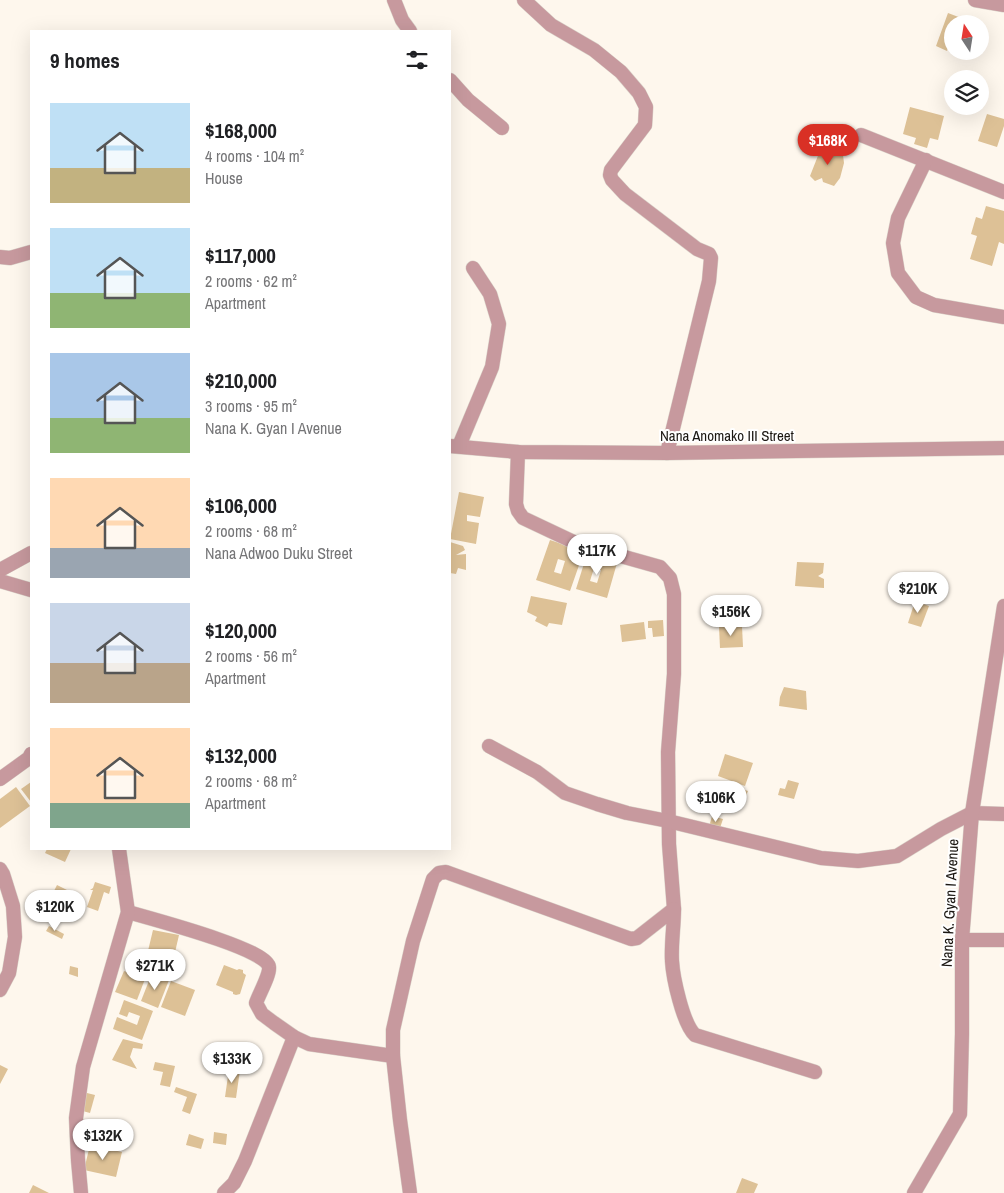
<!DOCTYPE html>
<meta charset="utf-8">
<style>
:root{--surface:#fff;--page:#f2f2f2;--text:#202124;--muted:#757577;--accent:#d93025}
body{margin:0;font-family:"Archivo Narrow",sans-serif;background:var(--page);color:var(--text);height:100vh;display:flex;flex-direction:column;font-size:19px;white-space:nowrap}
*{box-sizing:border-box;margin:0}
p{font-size:16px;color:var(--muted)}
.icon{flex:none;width:28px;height:28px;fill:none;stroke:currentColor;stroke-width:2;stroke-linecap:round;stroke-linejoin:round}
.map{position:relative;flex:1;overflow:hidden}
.drawer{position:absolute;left:30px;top:30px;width:421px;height:820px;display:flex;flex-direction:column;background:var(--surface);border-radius:0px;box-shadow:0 5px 20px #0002}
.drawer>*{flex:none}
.needle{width:32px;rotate:348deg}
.controls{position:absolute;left:944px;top:15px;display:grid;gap:10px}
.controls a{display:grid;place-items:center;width:45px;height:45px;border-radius:50%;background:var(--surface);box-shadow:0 5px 20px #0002;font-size:25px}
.price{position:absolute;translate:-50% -42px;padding:0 11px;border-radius:18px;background:#fff;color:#222;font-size:16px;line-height:32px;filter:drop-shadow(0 1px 2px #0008)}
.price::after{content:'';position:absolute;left:50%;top:30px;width:15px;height:11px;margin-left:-8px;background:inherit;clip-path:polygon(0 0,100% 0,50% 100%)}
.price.current{background:var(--accent);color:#fff}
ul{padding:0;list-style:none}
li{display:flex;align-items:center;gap:15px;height:125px;padding:0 20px}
li span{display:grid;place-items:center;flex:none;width:140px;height:100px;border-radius:0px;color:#555}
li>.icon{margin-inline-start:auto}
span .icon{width:60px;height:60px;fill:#fffc;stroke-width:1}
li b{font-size:21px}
h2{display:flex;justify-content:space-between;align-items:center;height:60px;padding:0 20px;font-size:21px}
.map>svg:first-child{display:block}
.building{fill:#ddc196;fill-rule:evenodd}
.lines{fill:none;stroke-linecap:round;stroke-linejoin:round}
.minor-casing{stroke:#dad3ca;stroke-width:15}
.minor{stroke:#c7999e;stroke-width:14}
.labels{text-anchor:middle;stroke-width:4;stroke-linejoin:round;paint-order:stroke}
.street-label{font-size:15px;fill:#1b1712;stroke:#fff}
</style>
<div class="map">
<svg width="1004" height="1193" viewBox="0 0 1004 1193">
<rect width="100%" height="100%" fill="#fef7ed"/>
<g class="building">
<polygon points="948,13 977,24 952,24 952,44 950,43 947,51 936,46"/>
<polygon points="910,107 944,116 938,140 930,138 927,148 914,144 916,138 903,134"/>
<polygon points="987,114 1004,119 1004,126 997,147 978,141"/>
<polygon points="823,143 843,155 844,163 840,178 834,186 823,182 822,178 815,181 810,176"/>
<polygon points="986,206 1004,211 1004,244 999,242 992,266 970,259 977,236 971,234 976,217 982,219"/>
<polygon points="459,492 484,497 480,517 467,515 467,521 479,523 476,544 450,539"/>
<path d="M550 540 584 551 570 591 536 580ZM558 559 565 561 561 574 554 572Z"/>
<polygon points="450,542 463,546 465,550 456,555 466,554 466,570 458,568 456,574 450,573"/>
<path d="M587 554 617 563 607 598 576 589ZM594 568 601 570 597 583 590 581Z"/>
<polygon points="797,562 824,563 823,573 818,576 824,579 824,588 795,586"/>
<polygon points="531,596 567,603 562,625 549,623 547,627 535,621 537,617 527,612"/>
<polygon points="915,601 929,606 921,627 908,623"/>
<polygon points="663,620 664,636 653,637 652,628 648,628 648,621"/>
<polygon points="644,622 646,639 622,642 620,625"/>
<polygon points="742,626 743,647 720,648 719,627"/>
<polygon points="784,687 806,691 807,710 779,706 780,697"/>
<polygon points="725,754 753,763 745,786 718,776"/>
<polygon points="788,780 799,783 794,799 778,795 780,788 785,789"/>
<polygon points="719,781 748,791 744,800 716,790"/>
<polygon points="31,782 31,802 21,789"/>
<polygon points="16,787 30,806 0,828 0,799"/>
<polygon points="715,795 730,803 728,813 711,804"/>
<polygon points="712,816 723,819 719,831 709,827"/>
<polygon points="47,849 71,849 65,862 45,853"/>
<polygon points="95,882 111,887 109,894 104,892 98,911 87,907 93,890 90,890 93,888"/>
<polygon points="57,885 71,892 69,897 54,891"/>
<polygon points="49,926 64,934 62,939 46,931"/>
<polygon points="153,930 179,935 173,961 147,955"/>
<polygon points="224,965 237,970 239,969 243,970 243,973 246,975 240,994 236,995 233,994 233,992 216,985"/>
<polygon points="70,966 78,968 78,977 69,974"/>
<polygon points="124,971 145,979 137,1000 115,992"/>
<polygon points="152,973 169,980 158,1008 141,1001"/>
<polygon points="171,981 195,990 185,1016 161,1007"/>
<polygon points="124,1000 153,1011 142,1040 113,1029 117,1017 137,1025 140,1016 129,1012 127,1017 119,1014"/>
<polygon points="123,1039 143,1044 142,1049 133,1048 130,1057 137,1069 112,1060"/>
<polygon points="155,1062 175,1066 170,1087 160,1085 163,1072 153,1070"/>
<polygon points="0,1065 8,1069 0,1084"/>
<polygon points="229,1069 240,1070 236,1098 225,1097"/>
<polygon points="176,1087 197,1094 190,1114 182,1111 187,1097 174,1092"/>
<polygon points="83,1092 95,1095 90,1113 79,1110"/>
<polygon points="214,1132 227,1134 226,1145 213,1143"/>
<polygon points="189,1134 204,1139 201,1149 186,1145"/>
<polygon points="90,1145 122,1152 116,1177 84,1170"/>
<polygon points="742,1178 758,1184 754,1193 736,1193"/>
<polygon points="33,1185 49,1193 29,1193"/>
</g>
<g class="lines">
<defs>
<g id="minor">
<polyline points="394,0 402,20 410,31"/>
<polyline points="524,0 551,25 594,50 621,72 639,93 646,107 645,125 611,170 610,175 612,180 625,194 697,249 709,254 711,258 709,281 667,453"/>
<polyline points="975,0 1004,5"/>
<polyline points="450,80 468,100 502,128"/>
<polyline points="861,135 1004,192"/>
<polyline points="926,160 898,218 893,243 898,273 916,297 934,305 1004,317"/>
<polyline points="0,257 10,258 31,252"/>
<polyline points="450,446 518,452 667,453 1004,448"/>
<polyline points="459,446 492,367 499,324 490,294 473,268"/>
<polyline points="518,452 516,504 518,511 523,518 578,544 660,567 670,578 674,594 674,674 668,752 669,844 674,909"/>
<polyline points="0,570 31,553"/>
<polyline points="0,581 31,590"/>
<polyline points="489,746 537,772 565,793 597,804 627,813 668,821 821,858 858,861 897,856 941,829 972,813 1004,814"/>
<polyline points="0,779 29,758 31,754"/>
<polyline points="0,869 3,874 13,906 15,937 9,973 0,990"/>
<path d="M128 912C148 918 268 949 269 967 270 975 259 994 256 1003L262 1014 274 1023 294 1037 309 1044 393 1056"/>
<polyline points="962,940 1004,940"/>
<polyline points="81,1193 78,1160 76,1118 83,1067 128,912 119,849"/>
<polyline points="224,1193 234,1183 245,1161 294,1037"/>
<path d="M410 1193 400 1120 393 1056V1030L413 941 433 879 439 873 446 872 631 939 637 938 674 909C674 926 671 944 672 961 673 978 683 1024 695 1035L815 1072"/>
<polyline points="914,1193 960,1114 962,1034 962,940 972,813 1004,606"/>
</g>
</defs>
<use href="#minor" class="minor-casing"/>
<use href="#minor" class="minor"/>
</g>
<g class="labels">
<g class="street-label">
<text x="727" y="441">Nana Anomako III Street</text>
<text transform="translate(950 903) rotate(-87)" y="5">Nana K. Gyan I Avenue</text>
</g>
</g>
</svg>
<div class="controls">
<a><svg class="needle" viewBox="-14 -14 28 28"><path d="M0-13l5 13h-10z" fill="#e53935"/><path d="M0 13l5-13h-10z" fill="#757577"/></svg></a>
<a><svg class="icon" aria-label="layers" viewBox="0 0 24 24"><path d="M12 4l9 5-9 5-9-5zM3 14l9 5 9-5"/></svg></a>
</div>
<b class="price current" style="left:828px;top:166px">$168K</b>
<b class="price" style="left:597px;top:576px">$117K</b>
<b class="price" style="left:918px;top:614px">$210K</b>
<b class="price" style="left:731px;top:637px">$156K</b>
<b class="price" style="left:716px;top:823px">$106K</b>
<b class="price" style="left:55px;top:932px">$120K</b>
<b class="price" style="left:155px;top:991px">$271K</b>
<b class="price" style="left:232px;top:1084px">$133K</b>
<b class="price" style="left:103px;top:1161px">$132K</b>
<section class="drawer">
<h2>9 homes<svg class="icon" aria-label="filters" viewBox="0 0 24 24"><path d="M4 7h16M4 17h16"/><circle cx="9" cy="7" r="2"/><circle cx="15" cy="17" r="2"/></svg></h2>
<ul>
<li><span style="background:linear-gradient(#bfe0f5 65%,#c2b280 0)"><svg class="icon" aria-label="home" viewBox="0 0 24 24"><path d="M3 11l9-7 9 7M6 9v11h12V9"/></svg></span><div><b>$168,000</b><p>4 rooms · 104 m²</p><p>House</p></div></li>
<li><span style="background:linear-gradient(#bfe0f5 65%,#8fb573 0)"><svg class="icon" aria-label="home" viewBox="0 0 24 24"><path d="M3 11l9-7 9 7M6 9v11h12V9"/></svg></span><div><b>$117,000</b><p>2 rooms · 62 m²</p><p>Apartment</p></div></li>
<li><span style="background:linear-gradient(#a9c7e8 65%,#8fb573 0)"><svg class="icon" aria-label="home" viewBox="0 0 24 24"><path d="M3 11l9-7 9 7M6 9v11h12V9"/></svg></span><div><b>$210,000</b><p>3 rooms · 95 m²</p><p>Nana K. Gyan I Avenue</p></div></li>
<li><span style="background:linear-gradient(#ffd9b3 70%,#9aa5b1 0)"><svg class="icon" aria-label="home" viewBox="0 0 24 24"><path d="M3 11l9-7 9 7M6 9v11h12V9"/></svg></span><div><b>$106,000</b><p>2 rooms · 68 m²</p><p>Nana Adwoo Duku Street</p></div></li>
<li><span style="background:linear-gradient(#c9d6e8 60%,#b9a48a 0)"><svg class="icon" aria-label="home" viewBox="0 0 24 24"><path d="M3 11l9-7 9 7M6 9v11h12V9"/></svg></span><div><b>$120,000</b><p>2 rooms · 56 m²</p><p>Apartment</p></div></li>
<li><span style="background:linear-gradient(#ffd9b3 75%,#7fa58c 0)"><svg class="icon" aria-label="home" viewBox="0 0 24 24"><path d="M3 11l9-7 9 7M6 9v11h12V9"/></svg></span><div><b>$132,000</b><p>2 rooms · 68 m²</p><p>Apartment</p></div></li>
</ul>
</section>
</div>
